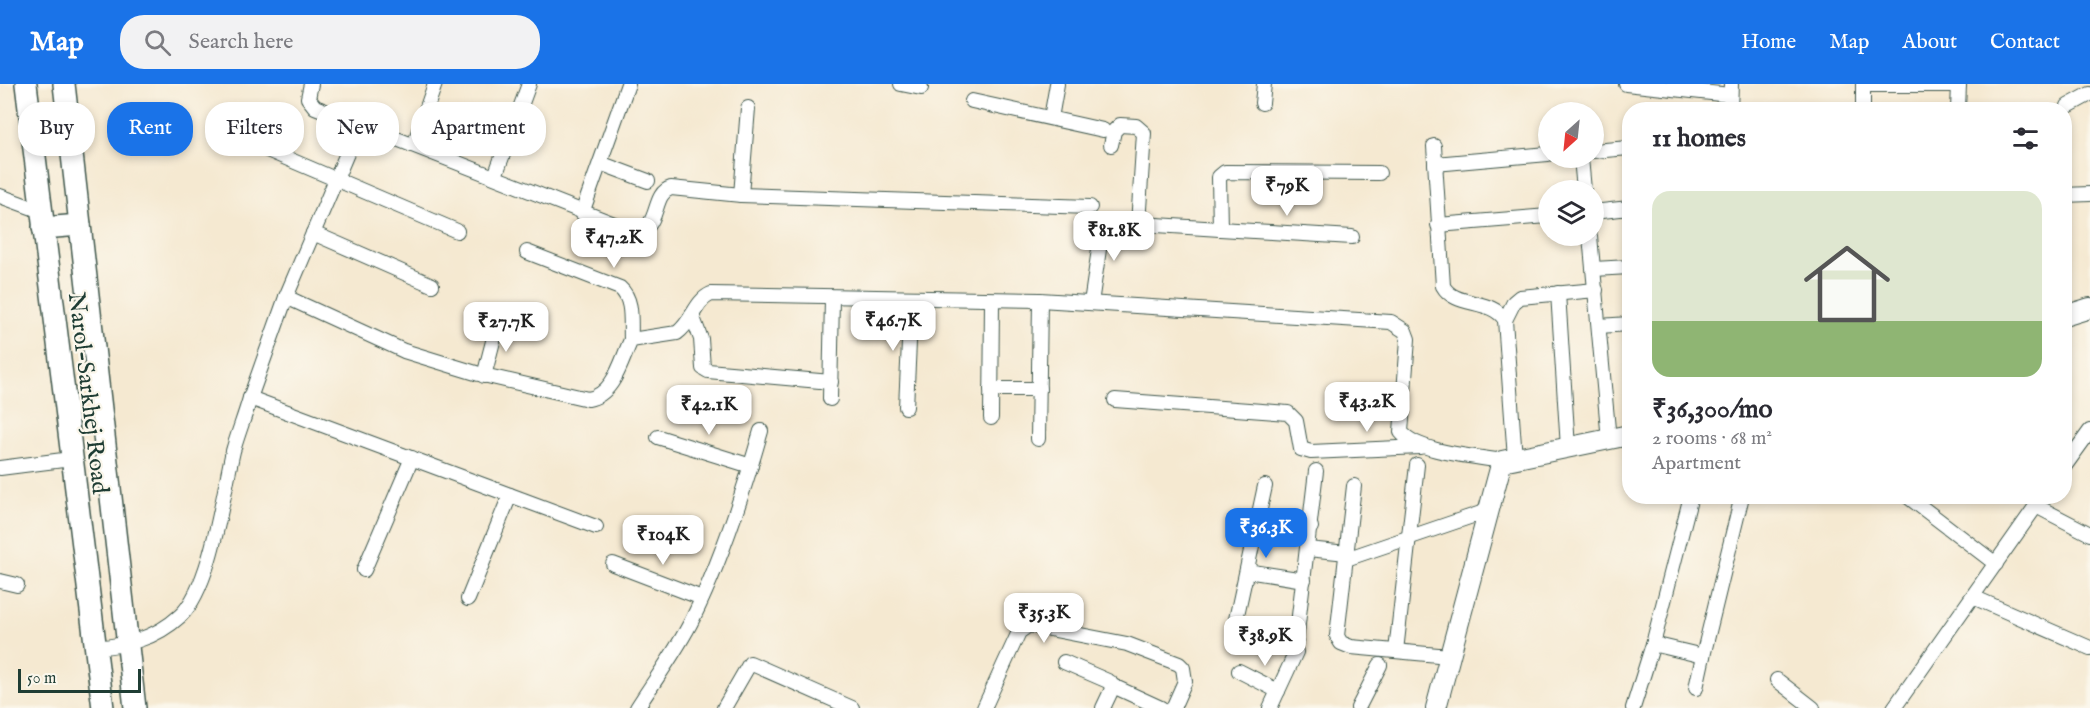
<!DOCTYPE html>
<meta charset="utf-8">
<style>
:root{--surface:#fff;--page:#f2f2f3;--text:#2b2b33;--muted:#7c7c81;--accent:#1a73e8}
body{margin:0;font-family:"IM FELL English",serif;background:var(--page);color:var(--text);height:100vh;display:flex;flex-direction:column;font-size:22px;white-space:nowrap}
*{box-sizing:border-box;margin:0}
p{font-size:20px;color:var(--muted)}
.icon{flex:none;width:33px;height:33px;fill:none;stroke:currentColor;stroke-width:2;stroke-linecap:round;stroke-linejoin:round}
.map{position:relative;flex:1;overflow:hidden}
.drawer{position:absolute;left:1622px;top:18px;width:450px;height:402px;display:flex;flex-direction:column;background:var(--surface);border-radius:24px;box-shadow:0 3px 9px #0003}
.drawer>*{flex:none}
.banner{position:absolute;left:18px;top:18px;width:570px;height:54px;display:flex;gap:12px}
.needle{width:39px;rotate:207deg}
.tools{position:absolute;left:1538px;top:18px;display:grid;gap:12px}
.tools a{display:grid;place-items:center;width:66px;height:66px;border-radius:50%;background:var(--surface);box-shadow:0 3px 9px #0003;font-size:30px}
.scale{position:absolute;left:18px;bottom:15px;width:123px;box-sizing:border-box;padding-left:6px;border:3px solid #1f3d34;border-top:0;font-size:16px;line-height:21px;white-space:nowrap;color:#1f3d34;-webkit-text-stroke:4px #fbf7ec;paint-order:stroke}
.price{position:absolute;translate:-50% -51px;padding:0 14px;border-radius:12px;background:#fff;color:#222;font-size:20px;line-height:39px;filter:drop-shadow(0 2px 3px #0008)}
.price::after{content:'';position:absolute;left:50%;top:36px;width:18px;height:14px;margin-left:-9px;background:inherit;clip-path:polygon(0 0,100% 0,50% 100%)}
.price.active{background:var(--accent);color:#fff}
ul{padding:0;list-style:none}
li{display:grid;align-content:center;gap:12px;height:318px;padding:0 30px}
li span{display:grid;place-items:center;height:186px;border-radius:18px;color:#555}
li>.icon{margin-inline-start:auto}
span .icon{width:108px;height:108px;fill:#fffc;stroke-width:1}
li b{font-size:26px}
h2{display:flex;justify-content:space-between;align-items:center;height:72px;padding:0 30px;font-size:26px}
.chip{padding:0 21px;border-radius:24px;background:var(--surface);box-shadow:0 3px 9px #0003;font-size:21px;line-height:54px}
.chip.active{background:var(--accent);color:#fff}
header{display:flex;align-items:center;gap:36px;box-sizing:border-box;height:84px;padding:0 30px;background:var(--accent);color:#fff}
header strong{font-size:28px}
nav{display:flex;gap:33px;margin-inline-start:auto;font-size:21px}
.search{width:420px;height:54px;background:var(--page);display:flex;align-items:center;gap:15px;box-sizing:border-box;padding:0 21px;border-radius:24px;color:var(--muted);font-size:22px}
.map>svg:first-child{display:block}
.lines{fill:none;stroke-linecap:round;stroke-linejoin:round}
.street-casing{stroke:#3f574c;stroke-width:16}
.secondary-casing{stroke:#3f574c;stroke-width:22}
.primary-casing{stroke:#3f574c;stroke-width:24}
.street{stroke:#fff;stroke-width:14}
.secondary{stroke:#fff;stroke-width:20}
.primary{stroke:#fff;stroke-width:21}
.labels{text-anchor:middle;stroke-width:4.5;stroke-linejoin:round;paint-order:stroke}
.street-label{font-size:24px;fill:#1f3d34;stroke:#fbf7ec}
</style>
<header>
<strong>Map</strong>
<div class="search"><svg class="icon" aria-label="search" viewBox="0 0 24 24"><circle cx="10" cy="10" r="6"/><path d="M15 15l6 6"/></svg>Search here</div>
<nav><a>Home</a><a>Map</a><a>About</a><a>Contact</a></nav>
</header>
<div class="map">
<svg width="2090" height="624" viewBox="0 0 2090 624">
<rect width="100%" height="100%" fill="#fbf7ec"/>
<filter id="ink" filterUnits="userSpaceOnUse"><feTurbulence type="fractalNoise" baseFrequency=".0167" numOctaves="2"/><feDisplacementMap in="SourceGraphic" scale="12" xChannelSelector="R" yChannelSelector="G"/><feConvolveMatrix kernelMatrix="1 2 1 2 8 2 1 2 1" color-interpolation-filters="sRGB"/></filter>
<filter id="wash" filterUnits="userSpaceOnUse"><feTurbulence type="fractalNoise" baseFrequency=".008" numOctaves="4" result="noise"/><feDisplacementMap in="SourceGraphic" scale="24" xChannelSelector="R" yChannelSelector="G"/><feGaussianBlur stdDeviation="1.35" result="paint"/><feColorMatrix in="noise" values="0 0 0 0 0 0 0 0 0 0 0 0 0 0 0 0 0 1.4 0 .05"/><feComposite in="paint" operator="in"/></filter>
<g filter="url(#wash)">
<rect width="100%" height="100%" fill="#f5e9d1"/>
</g>
<g filter="url(#ink)">
<g class="lines">
<defs>
<g id="street">
<path d="M311 0 308 14 315 23 632 147C662 149 650 110 671 104L741 111 1090 123"/>
<polyline points="901,0 921,4"/>
<polyline points="1626,0 1730,11"/>
<polyline points="1863,1 1959,1"/>
<polyline points="972,17 1103,46"/>
<polyline points="1262,19 1264,0"/>
<polyline points="2068,22 2090,10"/>
<polyline points="1730,26 1731,0"/>
<polyline points="1863,26 1863,0"/>
<polyline points="1958,26 1959,0"/>
<polyline points="1051,34 1057,0"/>
<path d="M359 41 286 213 404 267 479 290 588 315C614 311 621 277 631 256L677 249C692 239 695 217 711 210L1040 216 1391 238 1405 247 1408 255 1401 348C1418 369 1475 372 1502 377"/>
<polyline points="225,48 457,147"/>
<polyline points="414,61 435,0"/>
<polyline points="1111,61 1114,47 1120,41 1136,42 1144,49 1138,140"/>
<path d="M1434 62 1443 202C1455 224 1492 214 1505 236L1515 375"/>
<polyline points="1593,67 1629,64"/>
<polyline points="1581,74 1584,106"/>
<polyline points="600,79 648,97"/>
<polyline points="1435,80 1548,70"/>
<polyline points="495,92 529,0"/>
<polyline points="741,111 748,24"/>
<polyline points="2064,111 2090,110"/>
<polyline points="0,112 41,127"/>
<polyline points="1593,128 1629,124"/>
<polyline points="582,129 628,0"/>
<polyline points="1438,141 1548,132"/>
<polyline points="1220,145 1352,153"/>
<polyline points="313,149 432,201"/>
<polyline points="1590,152 1609,356"/>
<path d="M527 168 620 204C634 216 630 238 631 256"/>
<polyline points="1594,185 1629,183"/>
<polyline points="1558,209 1568,364"/>
<polyline points="1091,219 1101,152 1109,138 1220,145 1219,93 1225,88 1379,89"/>
<polyline points="692,231 701,255 703,284 708,287 831,298"/>
<polyline points="1505,236 1514,218 1520,213 1596,206"/>
<polyline points="1599,242 1629,240"/>
<polyline points="484,292 498,238"/>
<polyline points="991,305 1039,305"/>
<polyline points="250,314 286,213"/>
<polyline points="830,315 832,214"/>
<polyline points="1115,316 1288,329 1296,337 1301,365 1311,368 1420,363"/>
<polyline points="906,323 911,215"/>
<polyline points="991,334 992,216"/>
<polyline points="658,353 751,382"/>
<polyline points="1038,355 1040,216"/>
<polyline points="2064,383 2090,347"/>
<polyline points="0,384 71,375"/>
<polyline points="1354,402 1337,552 1341,559 1351,563 1449,572"/>
<polyline points="510,411 596,443"/>
<polyline points="1907,412 1996,480"/>
<polyline points="2036,422 2090,450"/>
<polyline points="1258,434 1311,443"/>
<polyline points="1308,465 1347,469"/>
<polyline points="1346,475 1487,427"/>
<polyline points="613,480 702,514"/>
<polyline points="364,486 412,374"/>
<polyline points="1247,487 1304,496"/>
<polyline points="0,497 17,501"/>
<polyline points="1973,513 2090,564"/>
<polyline points="1235,540 1265,402"/>
<polyline points="1296,557 1316,387"/>
<polyline points="1653,560 1703,572 1742,412"/>
<path d="M95 564C127 561 155 555 180 532 211 504 223 410 233 367 238 349 245 332 250 314L510 411 468 515"/>
<polyline points="1396,567 1417,381"/>
<polyline points="1064,578 1110,598 1112,605 1103,624"/>
<polyline points="1239,587 1278,607"/>
<polyline points="1777,596 1813,624"/>
<polyline points="1113,602 1161,624"/>
<polyline points="1696,604 1703,572"/>
<path d="M637 624C656 594 678 565 693 534 722 475 743 410 761 347"/>
<polyline points="724,624 750,579 852,624"/>
<polyline points="984,624 1019,548 1029,541 1127,560 1179,580 1183,584 1185,597 1173,624"/>
<polyline points="1270,624 1296,568"/>
<polyline points="1358,624 1380,581"/>
<polyline points="1633,624 1653,560 1691,412"/>
<polyline points="1894,624 2043,412"/>
</g>
<g id="secondary">
<polyline points="2064,232 2090,224"/>
<polyline points="1436,624 1502,377 1629,351"/>
</g>
<g id="primary">
<polyline points="26,0 103,624"/>
<polyline points="64,0 135,624"/>
<polyline points="43,144 80,141"/>
</g>
</defs>
<use href="#street" class="street-casing"/>
<use href="#secondary" class="secondary-casing"/>
<use href="#primary" class="primary-casing"/>
<use href="#street" class="street"/>
<use href="#secondary" class="secondary"/>
<use href="#primary" class="primary"/>
</g>
</g>
<g class="labels">
<g class="street-label">
<text transform="translate(89 309) rotate(83)" y="8">Narol-Sarkhej Road</text>
</g>
</g>
</svg>
<div class="tools">
<a><svg class="needle" viewBox="-14 -14 28 28"><path d="M0-13l5 13h-10z" fill="#e53935"/><path d="M0 13l5-13h-10z" fill="#7c7c81"/></svg></a>
<a><svg class="icon" aria-label="layers" viewBox="0 0 24 24"><path d="M12 4l9 5-9 5-9-5zM3 14l9 5 9-5"/></svg></a>
</div>
<div class="scale">50 m</div>
<b class="price" style="left:1287px;top:133px">₹79K</b>
<b class="price" style="left:1114px;top:178px">₹81.8K</b>
<b class="price" style="left:614px;top:185px">₹47.2K</b>
<b class="price" style="left:893px;top:268px">₹46.7K</b>
<b class="price" style="left:506px;top:269px">₹27.7K</b>
<b class="price" style="left:1367px;top:349px">₹43.2K</b>
<b class="price" style="left:709px;top:352px">₹42.1K</b>
<b class="price active" style="left:1266px;top:475px">₹36.3K</b>
<b class="price" style="left:663px;top:482px">₹104K</b>
<b class="price" style="left:1044px;top:560px">₹35.3K</b>
<b class="price" style="left:1265px;top:583px">₹38.9K</b>
<div class="banner">
<a class="chip">Buy</a>
<a class="chip active">Rent</a>
<a class="chip">Filters</a>
<a class="chip">New</a>
<a class="chip">Apartment</a>
</div>
<section class="drawer">
<h2>11 homes<svg class="icon" aria-label="filters" viewBox="0 0 24 24"><path d="M4 7h16M4 17h16"/><circle cx="9" cy="7" r="2"/><circle cx="15" cy="17" r="2"/></svg></h2>
<ul>
<li><span style="background:linear-gradient(#dfe7d0 70%,#8fb573 0)"><svg class="icon" aria-label="home" viewBox="0 0 24 24"><path d="M3 11l9-7 9 7M6 9v11h12V9"/></svg></span><div><b>₹36,300/mo</b><p>2 rooms · 68 m²</p><p>Apartment</p></div></li>
</ul>
</section>
</div>
